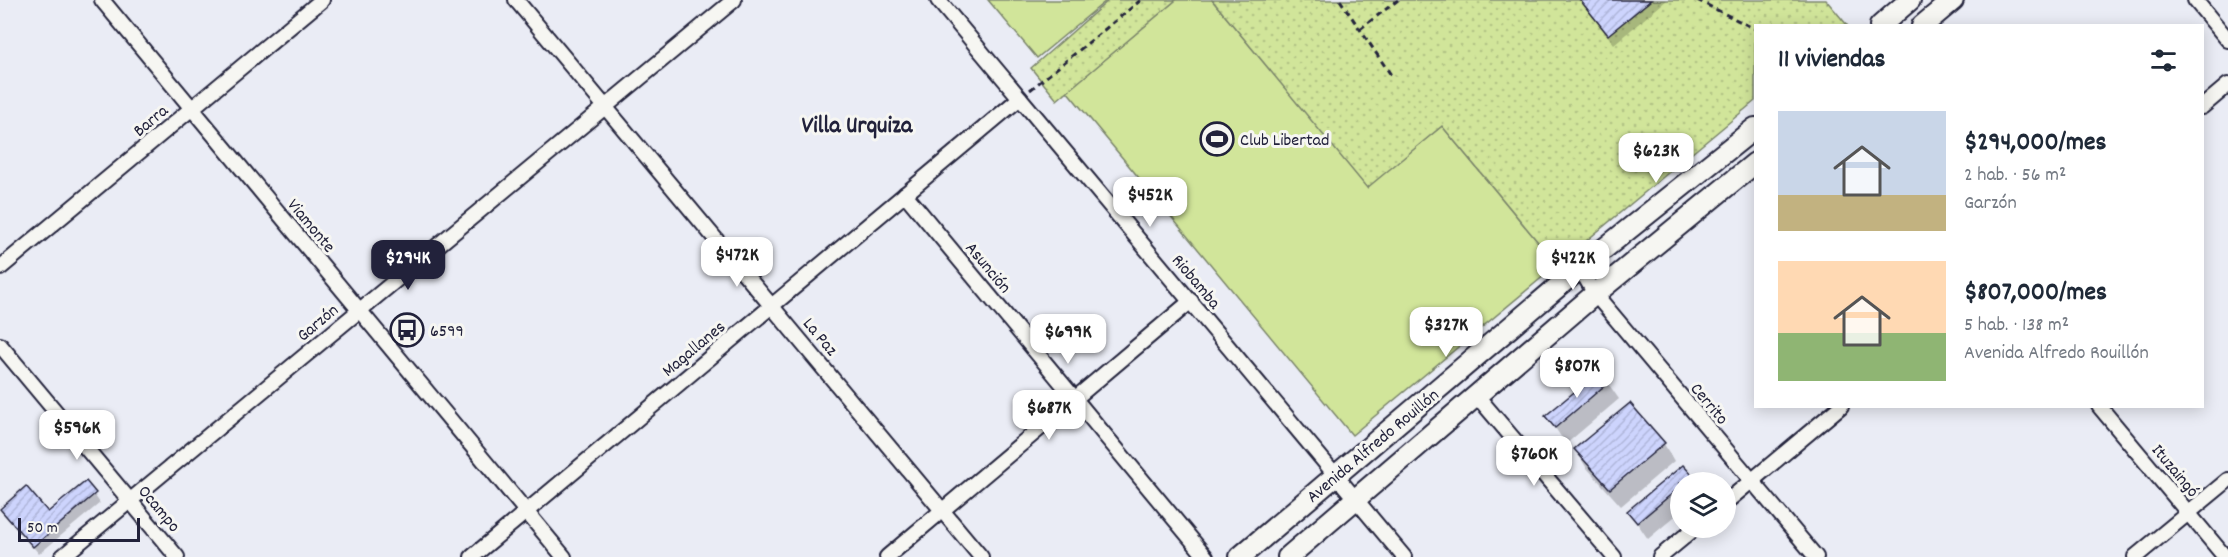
<!DOCTYPE html>
<html lang="es">
<meta charset="utf-8">
<style>
:root{--surface:#fff;--page:#f2f2f3;--text:#1f2937;--muted:#747a83;--accent:#22223b}
body{margin:0;font-family:Dekko,sans-serif;background:var(--page);color:var(--text);height:100vh;display:flex;flex-direction:column;font-size:22px;white-space:nowrap}
*{box-sizing:border-box;margin:0}
p{font-size:20px;color:var(--muted)}
.icon{flex:none;width:33px;height:33px;fill:none;stroke:currentColor;stroke-width:2;stroke-linecap:round;stroke-linejoin:round}
.map{position:relative;flex:1;overflow:hidden}
.sheet{position:absolute;left:1754px;top:24px;width:450px;height:384px;display:flex;flex-direction:column;background:var(--surface);border-radius:0px;box-shadow:0 3px 15px #0003}
.sheet>*{flex:none}
.controls{position:absolute;left:1670px;top:472px;display:grid;gap:12px}
.controls a{display:grid;place-items:center;width:66px;height:66px;border-radius:50%;background:var(--surface);box-shadow:0 3px 15px #0003;font-size:30px}
.scale{position:absolute;left:18px;bottom:15px;width:122px;box-sizing:border-box;padding-left:6px;border:3px solid #22223b;border-top:0;font-size:16px;line-height:21px;white-space:nowrap;color:#22223b;-webkit-text-stroke:4px #f6f6f2;paint-order:stroke}
.price{position:absolute;translate:-50% -51px;padding:0 14px;border-radius:12px;background:#fff;color:#222;font-size:20px;line-height:39px;filter:drop-shadow(0 2px 3px #0008)}
.price::after{content:'';position:absolute;left:50%;top:36px;width:18px;height:14px;margin-left:-9px;background:inherit;clip-path:polygon(0 0,100% 0,50% 100%)}
.price.current{background:var(--accent);color:#fff}
ul{padding:0;list-style:none}
li{display:flex;align-items:center;gap:18px;height:150px;padding:0 24px}
li span{display:grid;place-items:center;flex:none;width:168px;height:120px;border-radius:0px;color:#555}
li>.icon{margin-inline-start:auto}
span .icon{width:72px;height:72px;fill:#fffc;stroke-width:1}
li b{font-size:26px}
h2{display:flex;justify-content:space-between;align-items:center;height:72px;padding:0 24px;font-size:26px}
.map>svg:first-child{display:block}
.grass{fill:#d1e59a;stroke:#7a846a;stroke-width:1.5}
.park{fill:url(#park-dots);stroke:#7a846a;stroke-width:1.5}
.shadow{fill:#0003}
.building{fill:url(#building-hatch);stroke:#22223b;stroke-width:1.5}
.lines{fill:none;stroke-linecap:round;stroke-linejoin:round}
.street-casing{stroke:#22223b;stroke-width:18}
.secondary-casing{stroke:#22223b;stroke-width:24}
.path{stroke:#22223b;stroke-width:3;stroke-dasharray:6 4.5;stroke-linecap:butt}
.street{stroke:#f6f6f2;stroke-width:14}
.secondary{stroke:#f6f6f2;stroke-width:20}
.labels{text-anchor:middle;stroke-width:6;stroke-linejoin:round;paint-order:stroke}
.street-label{font-size:18px;fill:#22223b;stroke:#f6f6f2}
.poi-label{font-size:18px;fill:#22223b;stroke:#f6f6f2;text-anchor:start}
.district-label{font-size:24px;font-weight:bold;fill:#22223b;stroke:#f6f6f2}
</style>
<div class="map">
<svg width="2228" height="557" viewBox="0 0 2228 557">
<defs>
<pattern id="park-dots" width="8" height="8" patternUnits="userSpaceOnUse" patternTransform="scale(1.5)"><rect width="8" height="8" fill="#d1e59a"/><path d="M2 2h.1M6 6h.1" fill="none" stroke="#b3c486" stroke-width="1.8" stroke-linecap="round"/></pattern>
<pattern id="building-hatch" width="6" height="6" patternUnits="userSpaceOnUse" patternTransform="scale(1.5)"><rect width="6" height="6" fill="#cdd4fd"/><path d="M-1 1l2-2M0 6l6-6M5 7l2-2" fill="none" stroke="#b0b6da"/></pattern>
</defs>
<rect width="100%" height="100%" fill="#eaecf5"/>
<filter id="ink" filterUnits="userSpaceOnUse"><feTurbulence type="fractalNoise" baseFrequency=".0167" numOctaves="2"/><feDisplacementMap in="SourceGraphic" scale="12" xChannelSelector="R" yChannelSelector="G"/><feConvolveMatrix kernelMatrix="1 2 1 2 8 2 1 2 1" color-interpolation-filters="sRGB"/></filter>
<g filter="url(#ink)">
<g class="grass">
<polygon points="988,0 1107,0 1037,58"/>
<polygon points="1176,0 1212,0 1367,187 1442,126 1557,265 1352,435 1067,91"/>
</g>
<g class="park">
<polygon points="1109,0 1176,0 1057,100 1031,68"/>
<polygon points="1212,0 1826,0 1847,25 1755,26 1755,101 1557,265 1442,126 1367,188"/>
</g>
<g class="shadow">
<polygon points="1579,0 1667,0 1614,44"/>
<polygon points="1600,372 1619,399 1566,444 1547,416"/>
<polygon points="1664,444 1674,461 1621,506 1586,467 1576,450"/>
<polygon points="1683,467 1695,483 1680,483 1680,512 1648,539 1629,511"/>
<polygon points="86,483 100,503 39,554 2,509 48,514"/>
</g>
<g class="building">
<polygon points="1580,0 1651,0 1608,35"/>
<polygon points="1601,370 1610,381 1555,428 1545,416"/>
<polygon points="1630,403 1665,443 1610,489 1574,449"/>
<polygon points="1683,465 1693,476 1684,483 1680,483 1680,487 1637,523 1627,511"/>
<polygon points="86,481 96,493 33,547 0,509 26,486 48,512"/>
</g>
<g class="lines">
<defs>
<g id="street">
<polyline points="102,0 564,557"/>
<polyline points="516,0 981,557"/>
<polyline points="938,0 1404,557"/>
<polyline points="2195,0 2228,40"/>
<polyline points="2202,107 2228,85"/>
<polyline points="905,194 1206,557"/>
<polyline points="0,268 322,0"/>
<polyline points="1580,268 1595,294 1816,557"/>
<polyline points="0,345 177,557"/>
<polyline points="1477,396 1614,557"/>
<polyline points="2099,406 2225,557"/>
<polyline points="1725,503 1841,406"/>
<polyline points="62,557 734,0"/>
<polyline points="472,557 1020,98"/>
<polyline points="887,557 1191,301"/>
<polyline points="1660,557 1695,528"/>
<polyline points="2135,557 2228,480"/>
</g>
<g id="secondary">
<polyline points="1880,26 1910,0"/>
<polyline points="1922,26 1953,0"/>
<polyline points="1240,557 1580,268 1755,128"/>
<polyline points="1288,557 1595,294 1755,163"/>
</g>
</defs>
<use href="#street" class="street-casing"/>
<use href="#secondary" class="secondary-casing"/>
<g class="path">
<polyline points="1340,0 1391,75"/>
<polyline points="1697,0 1755,29"/>
<polyline points="1360,29 1398,0"/>
<polyline points="1030,90 1141,0"/>
</g>
<use href="#street" class="street"/>
<use href="#secondary" class="secondary"/>
</g>
</g>
<defs>
<symbol id="stadium-ring" viewBox="-11 -11 22 22"><circle r="9.5" fill="#f6f6f2" stroke="#22223b" stroke-width="1.5"/><path d="M0-5a6.5 5 0 1 0 0 10a6.5 5 0 1 0 0-10ZM-3.5-1.8h7v3.6h-7Z" fill="#22223b"/></symbol>
<symbol id="bus-ring" viewBox="-11 -11 22 22"><circle r="9.5" fill="#f6f6f2" stroke="#22223b" stroke-width="1.5"/><path d="M-5-6H5V4H4V6H2V4H-2V6H-4V4H-5ZM-3.5-4V0h7V-4ZM-3.5 1.2v1.5H-2V1.2ZM2 1.2v1.5H3.5V1.2Z" fill="#22223b"/></symbol>
</defs>
<g fill-rule="evenodd">
<use href="#stadium-ring" x="1198" y="120" width="38" height="38"/>
<use href="#bus-ring" x="388" y="311" width="38" height="38"/>
</g>
<g class="labels">
<g class="street-label">
<text transform="translate(150 120) rotate(-40)" y="6">Barra</text>
<text transform="translate(312 225) rotate(50)" y="6">Viamonte</text>
<text transform="translate(989 267) rotate(50)" y="6">Asunción</text>
<text transform="translate(1197 281) rotate(50)" y="6">Riobamba</text>
<text transform="translate(317 322) rotate(-40)" y="6">Garzón</text>
<text transform="translate(821 336) rotate(50)" y="6">La Paz</text>
<text transform="translate(693 348) rotate(-40)" y="6">Magallanes</text>
<text transform="translate(1710 403) rotate(50)" y="6">Cerrito</text>
<text transform="translate(1372 445) rotate(-40)" y="6">Avenida Alfredo Rouillón</text>
<text transform="translate(2176 470) rotate(50)" y="6">Ituzaingó</text>
<text transform="translate(160 508) rotate(50)" y="6">Ocampo</text>
</g>
<g class="poi-label">
<text x="1240" y="145">Club Libertad</text>
<text x="430" y="336">6599</text>
</g>
<g class="district-label">
<text x="857" y="132">Villa Urquiza</text>
</g>
</g>
</svg>
<div class="controls">
<a><svg class="icon" aria-label="layers" viewBox="0 0 24 24"><path d="M12 4l9 5-9 5-9-5zM3 14l9 5 9-5"/></svg></a>
</div>
<div class="scale">50 m</div>
<b class="price" style="left:1656px;top:184px">$623K</b>
<b class="price" style="left:1150px;top:228px">$452K</b>
<b class="price" style="left:737px;top:288px">$472K</b>
<b class="price current" style="left:408px;top:291px">$294K</b>
<b class="price" style="left:1573px;top:291px">$422K</b>
<b class="price" style="left:1446px;top:358px">$327K</b>
<b class="price" style="left:1068px;top:365px">$699K</b>
<b class="price" style="left:1577px;top:399px">$807K</b>
<b class="price" style="left:1049px;top:441px">$687K</b>
<b class="price" style="left:77px;top:461px">$596K</b>
<b class="price" style="left:1534px;top:487px">$760K</b>
<section class="sheet">
<h2>11 viviendas<svg class="icon" aria-label="filters" viewBox="0 0 24 24"><path d="M4 7h16M4 17h16"/><circle cx="9" cy="7" r="2"/><circle cx="15" cy="17" r="2"/></svg></h2>
<ul>
<li><span style="background:linear-gradient(#c9d6e8 70%,#c2b280 0)"><svg class="icon" aria-label="home" viewBox="0 0 24 24"><path d="M3 11l9-7 9 7M6 9v11h12V9"/></svg></span><div><b>$294,000/mes</b><p>2 hab. · 56 m²</p><p>Garzón</p></div></li>
<li><span style="background:linear-gradient(#ffd9b3 60%,#8fb573 0)"><svg class="icon" aria-label="home" viewBox="0 0 24 24"><path d="M3 11l9-7 9 7M6 9v11h12V9"/></svg></span><div><b>$807,000/mes</b><p>5 hab. · 138 m²</p><p>Avenida Alfredo Rouillón</p></div></li>
</ul>
</section>
</div>
